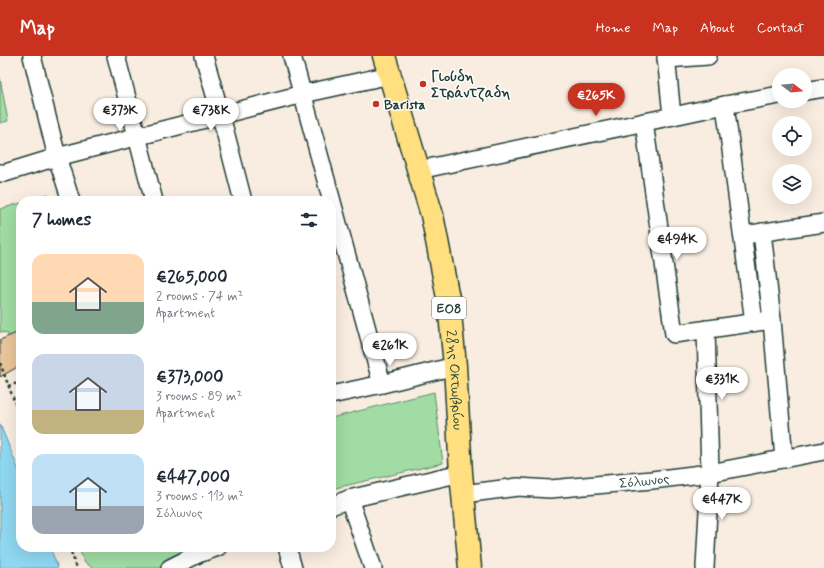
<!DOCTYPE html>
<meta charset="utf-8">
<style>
:root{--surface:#fff;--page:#f2f2f3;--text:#1f2937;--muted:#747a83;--accent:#c8321e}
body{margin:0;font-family:Mynerve,sans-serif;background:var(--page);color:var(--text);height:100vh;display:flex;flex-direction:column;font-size:15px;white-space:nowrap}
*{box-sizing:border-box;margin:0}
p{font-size:13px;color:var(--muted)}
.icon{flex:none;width:22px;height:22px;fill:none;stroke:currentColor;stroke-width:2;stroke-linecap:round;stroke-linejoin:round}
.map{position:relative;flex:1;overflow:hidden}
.sheet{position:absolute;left:16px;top:140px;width:320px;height:356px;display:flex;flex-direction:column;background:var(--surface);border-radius:16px;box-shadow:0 4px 16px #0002}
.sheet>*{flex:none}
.needle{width:26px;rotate:106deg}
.controls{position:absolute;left:772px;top:12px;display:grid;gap:8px}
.controls a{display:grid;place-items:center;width:40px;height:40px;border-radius:50%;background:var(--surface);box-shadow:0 4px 16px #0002;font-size:20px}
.price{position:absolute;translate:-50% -34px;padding:0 9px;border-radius:14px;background:#fff;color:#222;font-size:13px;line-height:26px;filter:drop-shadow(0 1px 2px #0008)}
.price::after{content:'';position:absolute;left:50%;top:24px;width:12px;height:9px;margin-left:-6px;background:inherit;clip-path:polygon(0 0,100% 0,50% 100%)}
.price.on{background:var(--accent);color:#fff}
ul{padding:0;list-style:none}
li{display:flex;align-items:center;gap:12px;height:100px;padding:0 16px}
li span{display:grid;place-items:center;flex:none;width:112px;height:80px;border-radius:12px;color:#555}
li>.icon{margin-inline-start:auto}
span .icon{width:48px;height:48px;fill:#fffc;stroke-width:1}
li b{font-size:17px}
h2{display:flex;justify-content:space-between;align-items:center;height:48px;padding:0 16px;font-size:17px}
header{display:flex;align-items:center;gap:24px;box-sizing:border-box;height:56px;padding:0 20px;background:var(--accent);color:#fff}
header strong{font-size:19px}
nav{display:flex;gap:22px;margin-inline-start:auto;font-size:14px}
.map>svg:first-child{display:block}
.green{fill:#a0dca3;stroke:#608c6c}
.water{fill:#90d7f1;stroke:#6399a5}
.building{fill:#eac49a;stroke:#1f3d34}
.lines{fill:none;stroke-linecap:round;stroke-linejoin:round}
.street-casing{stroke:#1f3d34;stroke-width:20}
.primary-casing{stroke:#1f3d34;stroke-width:25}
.path{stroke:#1f3d34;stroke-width:2.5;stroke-dasharray:3 3;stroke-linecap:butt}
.street{stroke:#fff;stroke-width:17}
.primary{stroke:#ffdf80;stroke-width:22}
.poi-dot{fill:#c8321e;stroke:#fff;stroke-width:1.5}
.labels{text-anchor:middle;stroke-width:3;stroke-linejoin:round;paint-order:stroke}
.shield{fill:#fff;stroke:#627771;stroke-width:1}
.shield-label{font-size:13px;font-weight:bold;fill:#1f3d34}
.poi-label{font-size:14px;font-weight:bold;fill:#1f3d34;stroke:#fff;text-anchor:start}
.street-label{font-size:14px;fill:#1f3d34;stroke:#fff}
</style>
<header>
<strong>Map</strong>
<nav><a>Home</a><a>Map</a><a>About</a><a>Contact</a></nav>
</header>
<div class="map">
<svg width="824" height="512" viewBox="0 0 824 512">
<rect width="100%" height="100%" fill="#f9ede1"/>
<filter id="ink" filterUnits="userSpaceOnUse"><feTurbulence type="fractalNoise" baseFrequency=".025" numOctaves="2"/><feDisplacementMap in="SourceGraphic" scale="8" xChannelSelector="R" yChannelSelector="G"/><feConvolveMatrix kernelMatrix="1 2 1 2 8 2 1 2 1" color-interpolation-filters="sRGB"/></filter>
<g filter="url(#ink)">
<g class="green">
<polygon points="0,22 8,65 0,67"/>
<polygon points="48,138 50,145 27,145"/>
<polygon points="21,147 21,308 7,277 0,276 0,153"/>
<polygon points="434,336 443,407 331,433 331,362"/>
<polygon points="78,491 183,491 189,512 92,512 84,505"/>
</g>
<polygon class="water" points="0,368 21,420 21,491 50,491 58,512 0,512"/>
<polygon class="building" points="21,275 21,309 0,321 0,284"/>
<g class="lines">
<defs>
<g id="street">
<polyline points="32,0 57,101 71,145"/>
<polyline points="116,0 154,145"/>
<polyline points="204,0 221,60 243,145"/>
<polyline points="292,0 382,328"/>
<polyline points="666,0 672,60"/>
<polyline points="666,3 708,0"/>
<polyline points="805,35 824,32"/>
<polyline points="725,49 754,266"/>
<polyline points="644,66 674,278 772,264"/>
<polyline points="419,114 725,49 779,39"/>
<polyline points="0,117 5,117 57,101 303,38 390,19"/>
<polyline points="762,176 772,264 784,403"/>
<polyline points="751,178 824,167"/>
<polyline points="331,339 382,328 455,310"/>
<path id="s1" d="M463 438 518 431 550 433 652 424 710 417 824 395"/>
<polyline points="349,443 373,512"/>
<polyline points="331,450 349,443 461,417"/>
<polyline points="287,491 293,512"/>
<polyline points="170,512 198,498 218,491"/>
<polyline points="705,512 710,417 706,273"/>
</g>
<g id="primary">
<path id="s2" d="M384 0 432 159 449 247 455 310 461 417 470 512"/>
</g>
</defs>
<use href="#street" class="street-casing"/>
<use href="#primary" class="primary-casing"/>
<g class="path">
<polyline points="0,307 21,363"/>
<polyline points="8,330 21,326"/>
<polyline points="69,491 77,512"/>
</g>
<use href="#street" class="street"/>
<use href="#primary" class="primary"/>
</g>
</g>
<g class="poi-dot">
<circle cx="423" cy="28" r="4"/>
<circle cx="376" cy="48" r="4"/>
</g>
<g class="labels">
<rect class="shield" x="432" y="241" width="34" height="22" rx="3"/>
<g class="shield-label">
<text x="449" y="257">ΕΟ8</text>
</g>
<g class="poi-label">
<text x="431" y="25">Γιούδη<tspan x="431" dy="16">Στράντζαδη</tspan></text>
<text x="384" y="53">Barista</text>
</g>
<g class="street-label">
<text dy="5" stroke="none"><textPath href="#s2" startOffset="333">28ης Οκτωβρίου</textPath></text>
<text dy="5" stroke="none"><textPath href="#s1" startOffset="182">Σόλωνος</textPath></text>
</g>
</g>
</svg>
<div class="controls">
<a><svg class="needle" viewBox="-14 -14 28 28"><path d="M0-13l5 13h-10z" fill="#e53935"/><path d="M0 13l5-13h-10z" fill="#747a83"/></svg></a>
<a><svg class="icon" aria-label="locate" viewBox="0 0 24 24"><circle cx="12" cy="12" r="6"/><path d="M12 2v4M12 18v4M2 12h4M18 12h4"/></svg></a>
<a><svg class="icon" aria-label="layers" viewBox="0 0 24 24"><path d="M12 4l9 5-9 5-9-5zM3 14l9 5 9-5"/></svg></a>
</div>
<b class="price on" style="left:596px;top:61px">€265K</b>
<b class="price" style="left:120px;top:76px">€373K</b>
<b class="price" style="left:211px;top:76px">€738K</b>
<b class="price" style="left:677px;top:205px">€494K</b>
<b class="price" style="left:390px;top:311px">€261K</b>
<b class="price" style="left:722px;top:345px">€331K</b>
<b class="price" style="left:722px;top:465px">€447K</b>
<section class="sheet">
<h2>7 homes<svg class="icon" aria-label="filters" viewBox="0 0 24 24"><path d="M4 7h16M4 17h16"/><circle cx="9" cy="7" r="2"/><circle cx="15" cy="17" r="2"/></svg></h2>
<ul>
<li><span style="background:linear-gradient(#ffd9b3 60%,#7fa58c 0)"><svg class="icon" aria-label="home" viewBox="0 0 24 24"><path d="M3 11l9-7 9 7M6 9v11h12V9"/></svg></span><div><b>€265,000</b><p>2 rooms · 74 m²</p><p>Apartment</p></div></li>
<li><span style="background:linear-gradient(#c9d6e8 70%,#c2b280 0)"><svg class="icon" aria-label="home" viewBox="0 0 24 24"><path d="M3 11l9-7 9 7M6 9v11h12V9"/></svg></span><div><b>€373,000</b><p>3 rooms · 89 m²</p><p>Apartment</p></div></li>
<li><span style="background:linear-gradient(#bfe0f5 65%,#9aa5b1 0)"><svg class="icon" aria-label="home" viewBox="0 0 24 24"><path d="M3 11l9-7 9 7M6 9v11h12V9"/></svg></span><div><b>€447,000</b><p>3 rooms · 113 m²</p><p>Σόλωνος</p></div></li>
</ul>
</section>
</div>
